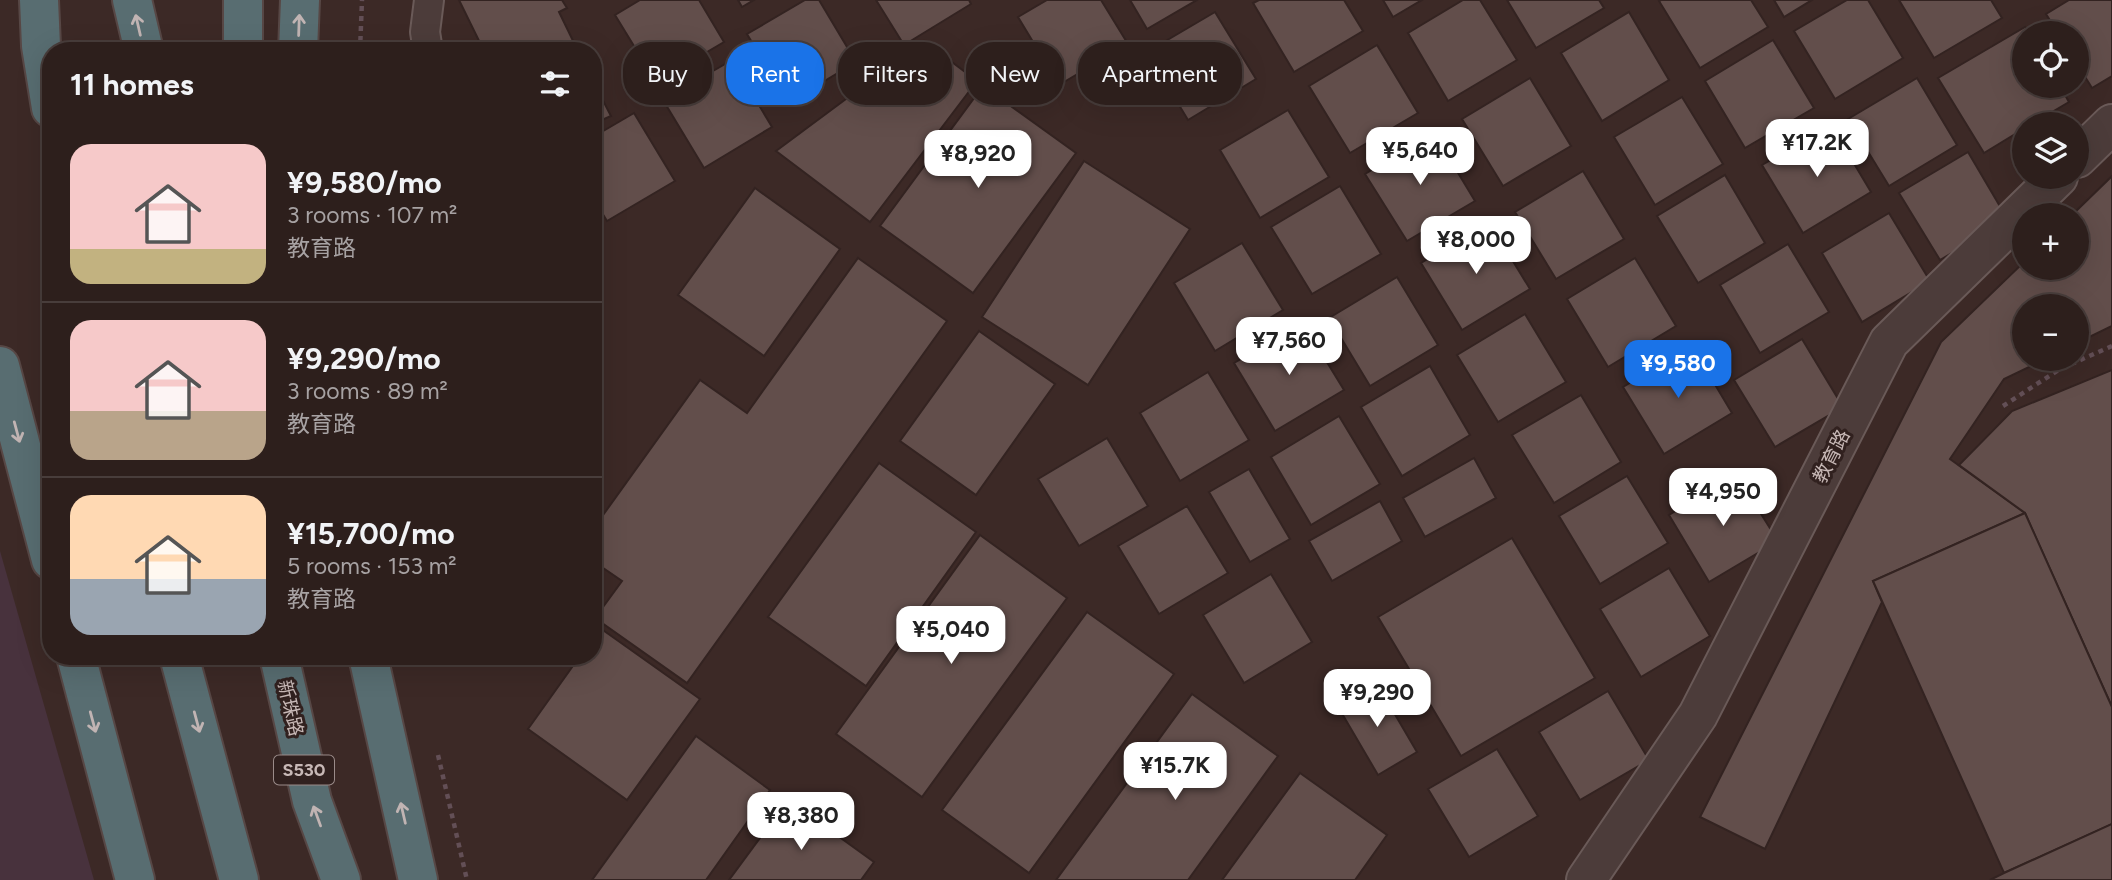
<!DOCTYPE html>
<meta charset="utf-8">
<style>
:root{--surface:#2d1f1c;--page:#352725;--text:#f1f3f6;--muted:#a7a2a3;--line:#483d3b;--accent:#1a73e8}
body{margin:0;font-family:Figtree,"Noto Sans SC",sans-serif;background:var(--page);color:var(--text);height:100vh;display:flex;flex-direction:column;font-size:26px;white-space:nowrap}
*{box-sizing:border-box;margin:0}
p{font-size:23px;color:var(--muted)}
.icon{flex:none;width:38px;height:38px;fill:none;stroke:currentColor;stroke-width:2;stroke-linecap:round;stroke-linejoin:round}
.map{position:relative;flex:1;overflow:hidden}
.panel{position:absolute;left:42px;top:42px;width:560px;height:623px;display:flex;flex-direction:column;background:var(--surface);border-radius:28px;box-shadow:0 7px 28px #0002,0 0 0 2px var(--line)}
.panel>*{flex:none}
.hud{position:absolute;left:623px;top:42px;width:665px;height:63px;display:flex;gap:14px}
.buttons{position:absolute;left:2012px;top:21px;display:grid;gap:14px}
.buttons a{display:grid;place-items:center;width:77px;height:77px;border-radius:50%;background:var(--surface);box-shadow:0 7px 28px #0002,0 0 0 2px var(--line);font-size:35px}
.price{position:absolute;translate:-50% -60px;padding:0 16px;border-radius:14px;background:#fff;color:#222;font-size:23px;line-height:46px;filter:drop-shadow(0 2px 4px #0008)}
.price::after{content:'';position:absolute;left:50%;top:42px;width:21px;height:16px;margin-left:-10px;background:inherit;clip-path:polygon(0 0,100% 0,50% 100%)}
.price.selected{background:var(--accent);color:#fff}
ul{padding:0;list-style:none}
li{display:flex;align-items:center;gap:21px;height:175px;padding:0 28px}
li+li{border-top:2px solid var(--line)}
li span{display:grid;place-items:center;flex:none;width:196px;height:140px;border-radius:21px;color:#555}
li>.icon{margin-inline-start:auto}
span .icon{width:84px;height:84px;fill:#fffc;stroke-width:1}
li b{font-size:30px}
h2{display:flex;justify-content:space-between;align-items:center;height:84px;padding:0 28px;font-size:30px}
.tag{padding:0 24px;border-radius:28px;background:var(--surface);box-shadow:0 7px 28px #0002,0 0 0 2px var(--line);font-size:24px;line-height:63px}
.tag.selected{background:var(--accent);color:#fff}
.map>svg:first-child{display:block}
.green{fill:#48323d}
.building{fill:#624e4b;stroke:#332321;stroke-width:2}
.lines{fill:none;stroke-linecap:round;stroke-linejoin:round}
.lane-casing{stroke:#6a5a58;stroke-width:32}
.street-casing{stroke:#6a5a58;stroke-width:42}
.highway-casing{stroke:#574745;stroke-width:42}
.path{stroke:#634f56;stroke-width:4.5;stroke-dasharray:5 5;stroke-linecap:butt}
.lane{stroke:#4c3c3a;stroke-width:28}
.street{stroke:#4c3c3a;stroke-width:38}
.highway{stroke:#586d71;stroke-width:38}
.oneway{stroke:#c1b4b3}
.labels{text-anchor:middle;stroke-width:6;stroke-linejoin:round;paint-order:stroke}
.shield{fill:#31211f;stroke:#9a8b89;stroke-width:2}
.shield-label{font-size:18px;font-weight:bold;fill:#c7b8b6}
.street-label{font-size:19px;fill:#c7b8b6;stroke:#31211f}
</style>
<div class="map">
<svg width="2112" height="880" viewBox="0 0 2112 880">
<rect width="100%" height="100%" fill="#3c2926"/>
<polygon class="green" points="0,551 94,880 0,880"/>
<g class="building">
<polygon points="459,0 562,0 567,8 559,12 578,51 484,51"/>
<polygon points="640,0 699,0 724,42 656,82 615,15"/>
<polygon points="738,0 754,0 742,7"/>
<polygon points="805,0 819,0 856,62 788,103 747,34"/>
<polygon points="876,0 969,0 971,4 904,45"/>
<polygon points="1047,0 1101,0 1128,44 1059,85 1018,17"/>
<polygon points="1130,0 1197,0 1147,29"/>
<polygon points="1259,0 1344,0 1363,31 1294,72 1253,3"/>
<polygon points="1383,0 1422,0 1393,17"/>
<polygon points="1463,0 1480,0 1517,60 1448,101 1408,33"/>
<polygon points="1507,0 1599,0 1604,8 1536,48"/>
<polygon points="1661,0 1751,0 1768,27 1700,68 1659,1"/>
<polygon points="1774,0 1812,0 1784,17"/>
<polygon points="1847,0 1868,0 1903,58 1835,99 1794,31"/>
<polygon points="1899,0 1991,0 2002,18 1934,58"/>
<polygon points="2069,0 2112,0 2112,76 2092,88 2077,64 2077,33 2058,33 2046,14"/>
<polygon points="1215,12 1256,79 1188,120 1147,52"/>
<polygon points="1629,12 1669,80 1602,121 1561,53"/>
<polygon points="2025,27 2029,33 2025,33 2025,86 2060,86 2069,102 2032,124 2025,124 2025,128 1984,153 1938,78"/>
<polygon points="1773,40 1814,108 1745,148 1705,81"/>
<polygon points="924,41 977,81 870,222 776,151"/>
<polygon points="1377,45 1418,113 1350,153 1309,86"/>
<polygon points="732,60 772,127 704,168 663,100"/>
<polygon points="1530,78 1571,146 1503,186 1462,119"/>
<polygon points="1917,78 1957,145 1889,186 1848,119"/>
<polygon points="593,81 611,116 593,124"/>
<polygon points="983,86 1076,153 973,293 880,226"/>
<polygon points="1682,97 1723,164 1655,205 1614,137"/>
<polygon points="1288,110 1329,177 1260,218 1220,150"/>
<polygon points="634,113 675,181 607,221 593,198 593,137"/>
<polygon points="1831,125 1871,192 1803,233 1762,165"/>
<polygon points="1434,133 1475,201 1407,241 1365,174"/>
<polygon points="1968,152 2008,220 1940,260 1899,193"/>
<polygon points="1084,161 1190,229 1088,385 982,317"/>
<polygon points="1583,171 1624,239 1556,279 1515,212"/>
<polygon points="1725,175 1765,243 1698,283 1657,216"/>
<polygon points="2112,176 2112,326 2077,343 2077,306 2025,306 2025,359 2046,359 2004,379 1950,459 2025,513 1873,581 1882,602 1765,849 1700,817 1941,342 2025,261 2025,268 2077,268 2077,215 2072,215"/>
<polygon points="1340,186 1381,254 1312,294 1271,227"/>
<polygon points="755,188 840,249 764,356 678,295"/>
<polygon points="1889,213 1930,281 1862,322 1822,253"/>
<polygon points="1489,222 1530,289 1462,330 1421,263"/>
<polygon points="1242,243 1283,310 1215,351 1174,283"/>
<polygon points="1788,244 1829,312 1760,353 1720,285"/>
<polygon points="858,258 947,321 687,683 595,618 622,581 593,561 593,529 700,380 747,413"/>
<polygon points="1635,258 1676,326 1608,367 1567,299"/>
<polygon points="1397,277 1438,345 1370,386 1329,318"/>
<polygon points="1525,314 1566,382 1498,422 1457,355"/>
<polygon points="1303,323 1344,390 1275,431 1234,363"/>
<polygon points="979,331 1055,384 976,495 900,441"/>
<polygon points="1802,339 1843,407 1775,447 1734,380"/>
<polygon points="1692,346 1732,413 1664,454 1623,387"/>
<polygon points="1430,366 1470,435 1402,476 1361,407"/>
<polygon points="2112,370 2112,707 2025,513 1959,465 2012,411"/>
<polygon points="1208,372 1249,440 1180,481 1140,413"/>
<polygon points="1581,395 1621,462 1554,503 1512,435"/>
<polygon points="1339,416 1380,484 1311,525 1271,457"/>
<polygon points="1107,438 1148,506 1079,546 1038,479"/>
<polygon points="1474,458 1496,498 1425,537 1403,498"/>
<polygon points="879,463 976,532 866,686 768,617"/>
<polygon points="1249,469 1290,539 1250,562 1209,492"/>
<polygon points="1736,474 1778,541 1709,582 1669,515"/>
<polygon points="1627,476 1668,543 1600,584 1559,516"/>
<polygon points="1380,501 1402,541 1332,581 1309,541"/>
<polygon points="1187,506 1228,573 1159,614 1118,546"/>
<polygon points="2025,513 2112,707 2112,824 2004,873 1873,581"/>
<polygon points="980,535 1067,598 922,797 836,734"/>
<polygon points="1512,538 1595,678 1461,756 1378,617"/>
<polygon points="1669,568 1710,636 1641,677 1600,609"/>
<polygon points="1271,574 1312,642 1244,683 1203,615"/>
<polygon points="1087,612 1174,674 1029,873 942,810"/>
<polygon points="600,628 700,699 627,800 528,729 580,656 593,656 593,638"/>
<polygon points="1376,682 1417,752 1378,775 1337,705"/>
<polygon points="1608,691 1649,760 1580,800 1539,732"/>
<polygon points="1192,694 1278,756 1188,880 1056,880"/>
<polygon points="696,736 770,790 706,880 592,880"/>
<polygon points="1497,749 1538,816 1469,857 1428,789"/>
<polygon points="1300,773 1387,835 1355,880 1222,880"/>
<polygon points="788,800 874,862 861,880 729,880"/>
<polygon points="2112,824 2112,880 1990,880 2004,873"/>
</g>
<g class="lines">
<defs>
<polyline id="lane" points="428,51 425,32 429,0"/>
<g id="street">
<polyline points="2077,158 2112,124"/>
<polyline points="1586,880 1698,715 1889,342 2058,177"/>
</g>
<g id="highway">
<polyline points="39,0 41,46 51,108"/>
<polyline points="132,0 144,51"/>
<polyline points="243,51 243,0"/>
<polyline points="298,51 300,0"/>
<polyline points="0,366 51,560"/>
<polyline points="76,656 135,880"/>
<polyline points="179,656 239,880"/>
<polyline points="279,656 312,801 341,880"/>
<polyline points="368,656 418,880"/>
</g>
</defs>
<use href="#lane" class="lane-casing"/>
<use href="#street" class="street-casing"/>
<use href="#highway" class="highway-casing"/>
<g class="path">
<polyline points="360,51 362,0"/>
<polyline points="2003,406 2060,369 2112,346"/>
<polyline points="438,755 467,880"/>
</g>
<use href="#lane" class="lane"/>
<use href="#street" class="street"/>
<use href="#highway" class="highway"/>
</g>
<defs><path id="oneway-shaft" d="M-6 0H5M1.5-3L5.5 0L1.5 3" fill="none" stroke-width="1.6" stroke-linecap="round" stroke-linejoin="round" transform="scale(1.75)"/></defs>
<g class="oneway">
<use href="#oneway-shaft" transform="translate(138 25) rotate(-103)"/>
<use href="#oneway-shaft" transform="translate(299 25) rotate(-88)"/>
<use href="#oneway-shaft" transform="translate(17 432) rotate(75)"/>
<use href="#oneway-shaft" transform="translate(93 722) rotate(75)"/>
<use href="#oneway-shaft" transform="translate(197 722) rotate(75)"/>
<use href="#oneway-shaft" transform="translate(403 813) rotate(-103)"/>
<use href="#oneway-shaft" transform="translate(317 816) rotate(-110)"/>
</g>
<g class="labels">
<rect class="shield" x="274" y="755.5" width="60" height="29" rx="5"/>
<g class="shield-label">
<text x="304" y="776">S530</text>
</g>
<g class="street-label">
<text transform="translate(1831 456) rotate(-63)" y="7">教育路</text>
<text transform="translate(291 708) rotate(77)" y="7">新珠路</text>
</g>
</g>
</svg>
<div class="buttons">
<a><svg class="icon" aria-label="locate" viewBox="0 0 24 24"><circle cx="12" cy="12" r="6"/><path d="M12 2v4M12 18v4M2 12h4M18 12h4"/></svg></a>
<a><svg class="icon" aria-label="layers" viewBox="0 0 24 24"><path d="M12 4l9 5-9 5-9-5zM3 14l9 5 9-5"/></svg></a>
<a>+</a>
<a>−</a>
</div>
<b class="price" style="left:1817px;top:179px">¥17.2K</b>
<b class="price" style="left:1420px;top:187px">¥5,640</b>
<b class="price" style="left:978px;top:190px">¥8,920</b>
<b class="price" style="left:1476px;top:276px">¥8,000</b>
<b class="price" style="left:1289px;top:377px">¥7,560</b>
<b class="price selected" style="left:1678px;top:400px">¥9,580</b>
<b class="price" style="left:1723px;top:528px">¥4,950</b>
<b class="price" style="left:951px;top:666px">¥5,040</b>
<b class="price" style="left:1377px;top:729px">¥9,290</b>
<b class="price" style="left:1175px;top:802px">¥15.7K</b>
<b class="price" style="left:801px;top:852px">¥8,380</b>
<div class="hud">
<a class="tag">Buy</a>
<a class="tag selected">Rent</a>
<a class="tag">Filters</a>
<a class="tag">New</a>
<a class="tag">Apartment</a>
</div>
<section class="panel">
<h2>11 homes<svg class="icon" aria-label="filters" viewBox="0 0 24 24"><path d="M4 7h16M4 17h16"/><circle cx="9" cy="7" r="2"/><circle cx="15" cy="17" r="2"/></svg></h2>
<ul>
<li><span style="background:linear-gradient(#f6c9c9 75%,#c2b280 0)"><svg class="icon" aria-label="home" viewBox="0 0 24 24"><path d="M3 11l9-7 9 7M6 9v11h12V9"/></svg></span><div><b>¥9,580/mo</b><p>3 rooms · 107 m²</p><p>教育路</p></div></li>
<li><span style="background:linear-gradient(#f6c9c9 65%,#b9a48a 0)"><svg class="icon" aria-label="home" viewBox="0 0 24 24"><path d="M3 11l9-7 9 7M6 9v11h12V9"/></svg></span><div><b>¥9,290/mo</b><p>3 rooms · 89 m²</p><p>教育路</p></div></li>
<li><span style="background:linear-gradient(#ffd9b3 60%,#9aa5b1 0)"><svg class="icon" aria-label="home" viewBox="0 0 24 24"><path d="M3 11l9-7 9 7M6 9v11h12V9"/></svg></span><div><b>¥15,700/mo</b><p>5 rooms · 153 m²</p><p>教育路</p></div></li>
</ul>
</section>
</div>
